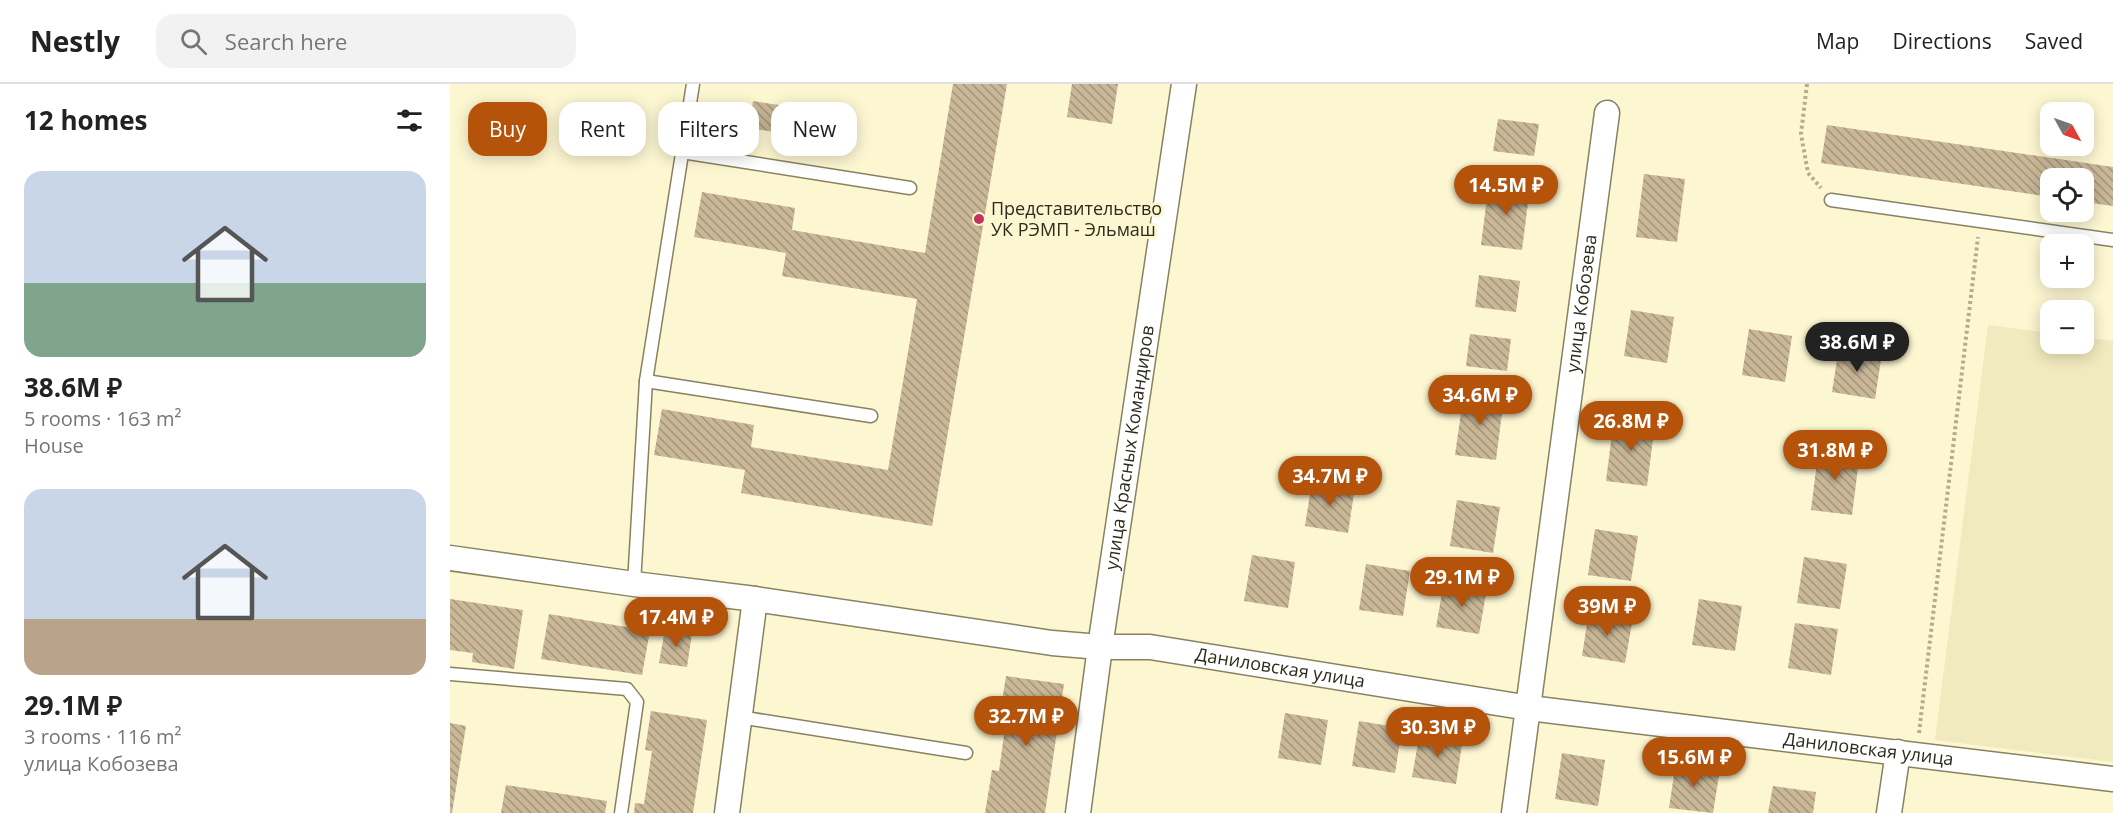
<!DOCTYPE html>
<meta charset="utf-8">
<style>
:root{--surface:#fff;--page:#f2f2f2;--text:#222;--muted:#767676;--line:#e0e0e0;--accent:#b45309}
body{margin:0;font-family:"Open Sans",sans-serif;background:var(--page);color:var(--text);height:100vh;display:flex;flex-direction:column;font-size:22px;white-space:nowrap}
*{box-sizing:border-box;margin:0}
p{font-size:20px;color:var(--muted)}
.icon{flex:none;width:33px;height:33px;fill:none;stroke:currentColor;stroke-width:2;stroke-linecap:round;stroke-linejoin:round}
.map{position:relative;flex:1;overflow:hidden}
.sheet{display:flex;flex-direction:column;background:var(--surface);width:450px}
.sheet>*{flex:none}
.banner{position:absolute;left:18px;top:18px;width:570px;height:54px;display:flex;gap:12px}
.needle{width:39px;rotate:130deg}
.fabs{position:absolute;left:1590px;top:18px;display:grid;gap:12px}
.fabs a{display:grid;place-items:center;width:54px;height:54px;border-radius:12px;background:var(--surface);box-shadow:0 3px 15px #0003;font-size:30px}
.price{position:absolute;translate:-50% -51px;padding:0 14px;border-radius:21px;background:var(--accent);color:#fff;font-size:20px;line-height:39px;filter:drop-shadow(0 2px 3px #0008)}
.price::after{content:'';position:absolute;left:50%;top:36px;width:18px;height:14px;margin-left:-9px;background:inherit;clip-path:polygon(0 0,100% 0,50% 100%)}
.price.selected{background:#222;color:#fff}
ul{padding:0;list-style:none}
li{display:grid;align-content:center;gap:12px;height:318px;padding:0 24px}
li span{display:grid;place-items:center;height:186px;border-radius:18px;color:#555}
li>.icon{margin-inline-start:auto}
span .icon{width:108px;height:108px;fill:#fffc;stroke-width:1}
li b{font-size:26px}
h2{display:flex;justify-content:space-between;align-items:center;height:72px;padding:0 24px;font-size:26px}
.chip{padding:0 21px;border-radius:18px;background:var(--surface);box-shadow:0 3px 15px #0003;font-size:21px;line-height:54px}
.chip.selected{background:var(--accent);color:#fff}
header{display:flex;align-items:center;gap:36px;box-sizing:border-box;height:84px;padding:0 30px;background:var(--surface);border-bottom:2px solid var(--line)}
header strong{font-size:28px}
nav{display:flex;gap:33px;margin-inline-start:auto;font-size:21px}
.search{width:420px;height:54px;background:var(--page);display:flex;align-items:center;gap:15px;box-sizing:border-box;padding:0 21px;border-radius:18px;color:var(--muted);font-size:22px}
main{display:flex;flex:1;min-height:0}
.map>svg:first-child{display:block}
.built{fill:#f1eabf}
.building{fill:url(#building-back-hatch)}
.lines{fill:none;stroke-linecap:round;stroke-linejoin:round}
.service-casing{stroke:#878260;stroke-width:15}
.minor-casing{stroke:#878260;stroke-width:27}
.path{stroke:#b1ad90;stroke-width:4;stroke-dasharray:3 3;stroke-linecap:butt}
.service{stroke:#fff;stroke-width:12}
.minor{stroke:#fff;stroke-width:24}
.poi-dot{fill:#c1335f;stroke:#fcf6d1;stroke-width:2}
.labels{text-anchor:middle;stroke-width:6;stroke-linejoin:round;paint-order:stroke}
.poi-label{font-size:18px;fill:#2d2b1d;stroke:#fcf6d1;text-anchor:start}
.street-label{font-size:18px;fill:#2d2b1d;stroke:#fcf6d1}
</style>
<header>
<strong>Nestly</strong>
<div class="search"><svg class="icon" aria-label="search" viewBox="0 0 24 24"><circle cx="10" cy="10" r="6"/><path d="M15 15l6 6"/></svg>Search here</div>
<nav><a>Map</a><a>Directions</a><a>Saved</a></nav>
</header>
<main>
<section class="sheet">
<h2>12 homes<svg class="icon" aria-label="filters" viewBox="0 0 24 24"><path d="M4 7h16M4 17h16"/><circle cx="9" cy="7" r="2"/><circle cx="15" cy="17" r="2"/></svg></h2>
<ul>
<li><span style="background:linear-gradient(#c9d6e8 60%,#7fa58c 0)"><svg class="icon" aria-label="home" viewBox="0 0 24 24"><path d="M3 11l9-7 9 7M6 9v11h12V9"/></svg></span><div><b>38.6M ₽</b><p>5 rooms · 163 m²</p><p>House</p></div></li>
<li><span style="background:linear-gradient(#c9d6e8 70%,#b9a48a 0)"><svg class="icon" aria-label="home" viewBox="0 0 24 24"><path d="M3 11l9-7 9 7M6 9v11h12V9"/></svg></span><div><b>29.1M ₽</b><p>3 rooms · 116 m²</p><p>улица Кобозева</p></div></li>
</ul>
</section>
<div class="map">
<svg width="1663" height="729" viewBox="0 0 1663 729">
<defs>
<pattern id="building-back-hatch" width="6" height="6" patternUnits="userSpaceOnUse" patternTransform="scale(1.5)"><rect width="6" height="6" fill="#c9b797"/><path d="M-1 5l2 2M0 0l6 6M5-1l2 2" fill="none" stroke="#a4957b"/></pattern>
</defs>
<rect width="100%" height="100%" fill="#fcf6d1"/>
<polygon class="built" points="1538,241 1600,249 1600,260 1634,260 1634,253 1663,257 1663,678 1485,656"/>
<g class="building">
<polygon points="503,0 557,0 482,442 291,409 295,386 204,371 212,325 304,341 301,363 438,386 467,215 332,192 336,169 244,153 252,108 345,124 342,146 475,169"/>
<polygon points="622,0 668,0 662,40 617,33"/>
<polygon points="303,17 335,22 330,49 299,44"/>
<polygon points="1048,35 1089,40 1084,72 1043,67"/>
<polygon points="258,38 299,44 296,64 255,57"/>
<polygon points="1377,41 1663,83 1663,122 1634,118 1634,94 1600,94 1600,113 1371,79"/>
<polygon points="1194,90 1235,95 1227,158 1186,153"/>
<polygon points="1039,98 1080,103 1072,166 1031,161"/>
<polygon points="1029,191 1070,197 1066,228 1025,223"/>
<polygon points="1181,226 1224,233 1217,279 1174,272"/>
<polygon points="1299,245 1342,252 1335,298 1292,291"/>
<polygon points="1020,250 1061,255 1057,287 1016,282"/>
<polygon points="1389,263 1432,269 1425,315 1382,308"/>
<polygon points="1014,308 1054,313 1046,376 1005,371"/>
<polygon points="1164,334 1205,339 1197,402 1156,397"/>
<polygon points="1369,362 1410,368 1402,431 1361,426"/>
<polygon points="862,397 905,403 898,449 855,442"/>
<polygon points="1007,416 1050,423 1043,469 1000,462"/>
<polygon points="1145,445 1188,452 1181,497 1138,491"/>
<polygon points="802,471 845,478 838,524 794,517"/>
<polygon points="1354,473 1397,480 1390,525 1347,519"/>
<polygon points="916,480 960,487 953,532 909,526"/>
<polygon points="994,498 1037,504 1029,550 986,543"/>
<polygon points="0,515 73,526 64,585 22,578 23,569 0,566"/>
<polygon points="1249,515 1292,522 1285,567 1242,561"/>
<polygon points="1139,527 1183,533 1175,579 1132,572"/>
<polygon points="99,530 200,547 192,591 91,575"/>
<polygon points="1345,539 1388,545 1381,591 1338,584"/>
<polygon points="215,545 242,549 237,583 209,579"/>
<polygon points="556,592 614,600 595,729 535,729 542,686 549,687 556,637 549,636"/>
<polygon points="201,627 257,636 243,729 184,729 185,719 194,720 202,667 195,666"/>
<polygon points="835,629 878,636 871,681 828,674"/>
<polygon points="909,637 952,644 945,689 902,682"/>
<polygon points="0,639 16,642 2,729 0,729"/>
<polygon points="970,648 1013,654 1006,700 962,693"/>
<polygon points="1112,669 1155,676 1148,722 1105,715"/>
<polygon points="1226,678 1270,685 1263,729 1219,724"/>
<polygon points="56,701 157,717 155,729 51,729"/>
<polygon points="1323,702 1366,708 1363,729 1318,729"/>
</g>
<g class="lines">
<defs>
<g id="service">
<polyline points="232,68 460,104"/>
<polyline points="1381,116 1663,156"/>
<polyline points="196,297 421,332"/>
<polyline points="184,500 196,297 243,0"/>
<polyline points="0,590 177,605 187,618 171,729"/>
<polyline points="289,633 516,669"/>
</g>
<g id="minor">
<path id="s1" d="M0 474 184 500 305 515 602 559 650 563H700L1079 624 1663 695"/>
<polyline points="277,729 305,515"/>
<path id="s2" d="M628 729 650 563 734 0"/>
<path id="s3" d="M1064 729 1157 29"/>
<polyline points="1439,729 1448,668"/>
</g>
</defs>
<use href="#service" class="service-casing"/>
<use href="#minor" class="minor-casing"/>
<g class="path">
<polyline points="1357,0 1351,50 1358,89 1371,104"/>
<polyline points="1469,649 1528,153"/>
</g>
<use href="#service" class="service"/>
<use href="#minor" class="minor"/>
</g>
<circle class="poi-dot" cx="529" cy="135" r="6"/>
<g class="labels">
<g class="poi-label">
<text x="541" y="131">Представительство<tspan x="541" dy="21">УК РЭМП - Эльмаш</tspan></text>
</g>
<g class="street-label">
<text dy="6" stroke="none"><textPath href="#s3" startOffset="514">улица Кобозева</textPath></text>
<text dy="6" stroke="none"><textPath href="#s2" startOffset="369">улица Красных Командиров</textPath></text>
<text dy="6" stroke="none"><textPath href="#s1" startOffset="838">Даниловская улица</textPath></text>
<text dy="6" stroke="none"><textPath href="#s1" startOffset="1432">Даниловская улица</textPath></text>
</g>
</g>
</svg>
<div class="fabs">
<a><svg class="needle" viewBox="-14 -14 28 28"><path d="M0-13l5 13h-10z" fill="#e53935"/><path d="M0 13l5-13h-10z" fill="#767676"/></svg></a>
<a><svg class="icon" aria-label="locate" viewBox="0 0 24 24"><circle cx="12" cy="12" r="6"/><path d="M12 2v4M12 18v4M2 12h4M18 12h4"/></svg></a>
<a>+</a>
<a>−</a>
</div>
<b class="price" style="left:1056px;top:132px">14.5M ₽</b>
<b class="price selected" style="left:1407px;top:289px">38.6M ₽</b>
<b class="price" style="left:1030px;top:342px">34.6M ₽</b>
<b class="price" style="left:1181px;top:368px">26.8M ₽</b>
<b class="price" style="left:1385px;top:397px">31.8M ₽</b>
<b class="price" style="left:880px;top:423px">34.7M ₽</b>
<b class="price" style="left:1012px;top:524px">29.1M ₽</b>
<b class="price" style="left:1157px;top:553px">39M ₽</b>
<b class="price" style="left:226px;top:564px">17.4M ₽</b>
<b class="price" style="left:576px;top:663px">32.7M ₽</b>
<b class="price" style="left:988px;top:674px">30.3M ₽</b>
<b class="price" style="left:1244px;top:704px">15.6M ₽</b>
<div class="banner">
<a class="chip selected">Buy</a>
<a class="chip">Rent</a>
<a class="chip">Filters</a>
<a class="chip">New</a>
</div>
</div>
</main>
